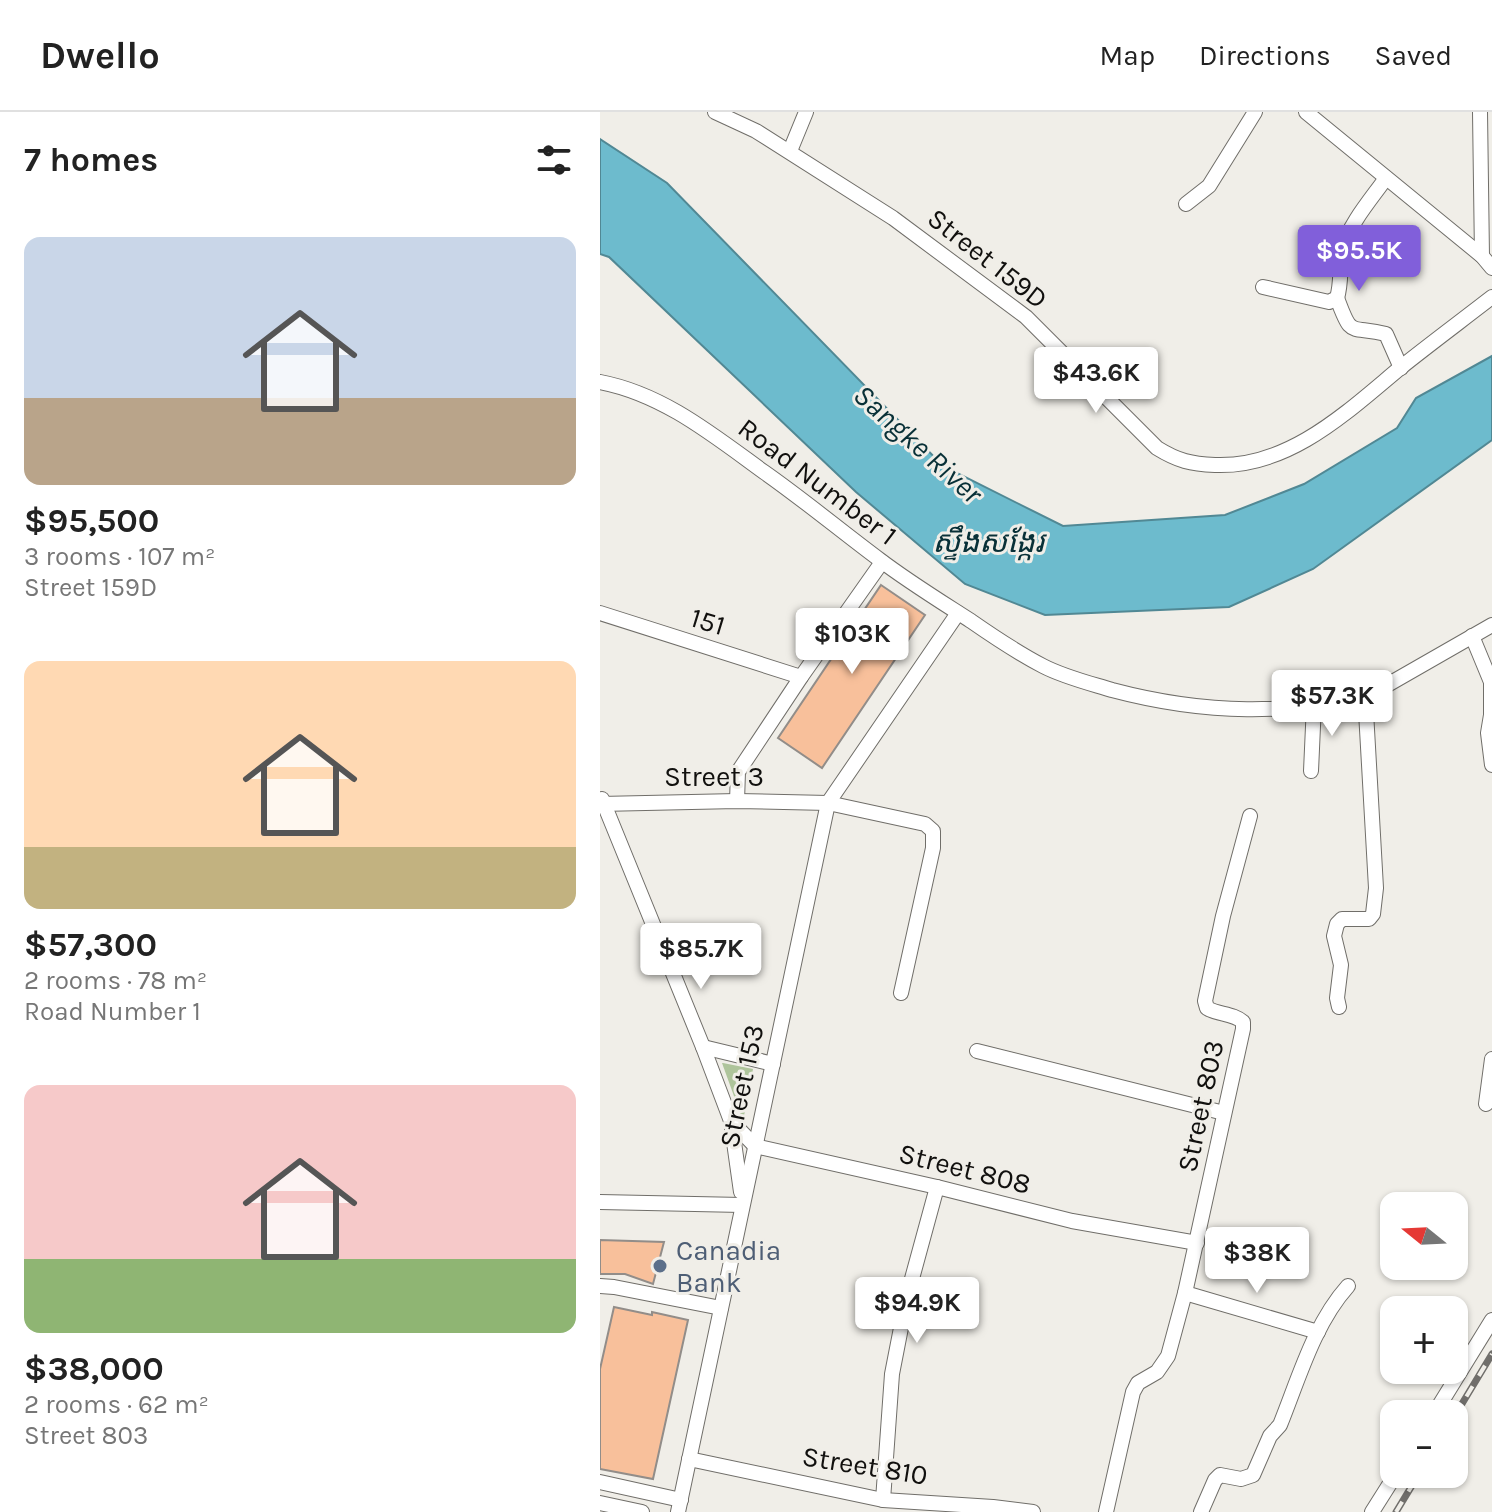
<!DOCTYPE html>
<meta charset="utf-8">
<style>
:root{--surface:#fff;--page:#f2f2f2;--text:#222;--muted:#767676;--line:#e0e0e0;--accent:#815fda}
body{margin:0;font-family:Karla,"Noto Sans Khmer",sans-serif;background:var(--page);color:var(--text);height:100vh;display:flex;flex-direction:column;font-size:30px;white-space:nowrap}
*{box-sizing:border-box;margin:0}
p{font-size:26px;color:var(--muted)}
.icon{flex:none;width:44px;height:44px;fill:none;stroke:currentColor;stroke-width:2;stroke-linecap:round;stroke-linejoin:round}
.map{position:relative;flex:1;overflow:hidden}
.drawer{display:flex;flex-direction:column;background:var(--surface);width:600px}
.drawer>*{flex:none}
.needle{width:52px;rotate:288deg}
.tools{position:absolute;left:780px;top:1080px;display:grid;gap:16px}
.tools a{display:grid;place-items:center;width:88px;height:88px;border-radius:16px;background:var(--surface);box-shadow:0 2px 6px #0004;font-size:40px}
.price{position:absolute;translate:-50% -68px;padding:0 18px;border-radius:8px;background:#fff;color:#222;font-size:26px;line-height:52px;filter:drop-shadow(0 2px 4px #0008)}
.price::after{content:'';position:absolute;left:50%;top:48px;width:24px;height:18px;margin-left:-12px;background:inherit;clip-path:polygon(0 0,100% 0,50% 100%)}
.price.current{background:var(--accent);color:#fff}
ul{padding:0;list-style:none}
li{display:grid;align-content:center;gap:16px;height:424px;padding:0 24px}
li span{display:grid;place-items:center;height:248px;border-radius:16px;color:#555}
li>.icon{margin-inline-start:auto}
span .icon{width:144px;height:144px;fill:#fffc;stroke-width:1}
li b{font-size:34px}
h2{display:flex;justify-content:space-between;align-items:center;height:96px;padding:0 24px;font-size:34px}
header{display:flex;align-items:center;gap:48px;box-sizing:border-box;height:112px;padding:0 40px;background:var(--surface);border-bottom:2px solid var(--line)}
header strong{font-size:38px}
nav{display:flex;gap:44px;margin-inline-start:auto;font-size:28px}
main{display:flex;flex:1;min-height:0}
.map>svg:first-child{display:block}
.green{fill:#aec49b}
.water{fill:#6dbbcd;stroke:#518894;stroke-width:2}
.building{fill:#f8c09b;stroke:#928d89;stroke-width:2}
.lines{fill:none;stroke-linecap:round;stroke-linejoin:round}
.minor-casing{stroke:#706e69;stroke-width:16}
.minor{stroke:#fff;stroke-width:14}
.rail-casing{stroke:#706e6b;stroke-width:7}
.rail{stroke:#f0eee8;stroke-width:4;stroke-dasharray:12;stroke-linecap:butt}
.service-dot{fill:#5c6f8a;stroke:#f0eee8;stroke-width:3}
.labels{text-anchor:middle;stroke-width:6;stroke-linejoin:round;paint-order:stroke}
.street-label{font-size:28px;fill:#11100e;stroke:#f0eee8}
.service-label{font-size:28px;fill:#4e5e75;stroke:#f0eee8;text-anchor:start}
.water-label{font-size:30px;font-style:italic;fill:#083037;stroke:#f0eee8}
</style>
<header>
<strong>Dwello</strong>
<nav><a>Map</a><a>Directions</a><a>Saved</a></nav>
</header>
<main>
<section class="drawer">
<h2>7 homes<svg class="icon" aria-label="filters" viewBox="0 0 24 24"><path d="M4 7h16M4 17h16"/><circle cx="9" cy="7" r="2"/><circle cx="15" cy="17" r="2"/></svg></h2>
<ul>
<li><span style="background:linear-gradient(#c9d6e8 65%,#b9a48a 0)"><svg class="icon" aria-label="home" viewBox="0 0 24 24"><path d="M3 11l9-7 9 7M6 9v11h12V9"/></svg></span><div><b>$95,500</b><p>3 rooms · 107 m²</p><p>Street 159D</p></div></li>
<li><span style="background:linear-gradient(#ffd9b3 75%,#c2b280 0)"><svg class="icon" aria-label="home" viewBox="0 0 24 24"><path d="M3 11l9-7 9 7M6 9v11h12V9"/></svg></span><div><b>$57,300</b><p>2 rooms · 78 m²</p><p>Road Number 1</p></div></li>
<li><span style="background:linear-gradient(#f6c9c9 70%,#8fb573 0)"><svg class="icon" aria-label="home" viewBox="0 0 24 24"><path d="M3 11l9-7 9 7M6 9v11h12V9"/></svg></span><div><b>$38,000</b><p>2 rooms · 62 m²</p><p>Street 803</p></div></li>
</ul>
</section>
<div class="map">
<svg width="892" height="1400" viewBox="0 0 892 1400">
<rect width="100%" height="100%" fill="#f0eee8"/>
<polygon class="green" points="123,951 153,957 143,1009 122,951"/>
<polygon class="water" points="0,27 67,71 343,354 463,414 625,403 704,372 797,316 816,286 892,244 892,328 713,457 629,495 445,503 365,472 256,380 9,145 0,142"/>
<g class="building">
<polygon points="281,473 325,503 222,656 178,626"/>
<polygon points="0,1128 64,1130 53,1172 25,1162 0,1162"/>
<polygon points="14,1195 52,1203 52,1200 88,1208 53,1367 0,1357 0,1257"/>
</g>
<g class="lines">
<defs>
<g id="minor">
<path d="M115 0 156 19 293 106 426 205 557 336C578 349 591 352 615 353 689 356 747 300 800 256 830 232 861 209 892 185"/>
<polyline points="706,0 882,144 892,156"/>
<polyline points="880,0 882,144"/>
<polyline points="190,39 206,0"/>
<polyline points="586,92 609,74 655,0"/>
<path d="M663 175 729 190 737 186C742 170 739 152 743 136 749 112 772 86 786 66"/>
<path d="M737 186C752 227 749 213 786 222L801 256"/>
<path d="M0 270C63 282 113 323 164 360 204 388 241 419 280 448 309 470 340 489 371 509 394 525 418 541 443 554 464 565 489 571 512 578 599 601 695 607 782 576L892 513"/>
<polyline points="0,501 201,565"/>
<polyline points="872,524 891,570 891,603 888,621 892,653"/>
<polyline points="711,659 714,592"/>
<polyline points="2,687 103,935 131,1009 141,1080"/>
<polyline points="137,689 138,660 201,565 282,450"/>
<polyline points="0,692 137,689 228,691 325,712 333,719 333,736 301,881"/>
<polyline points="739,895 737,886 741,853 734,824 737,812 742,807 769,807 773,802 776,776 765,582"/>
<polyline points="103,935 173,952"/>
<polyline points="377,939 624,1001"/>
<polyline points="886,992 892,947"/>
<polyline points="131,1009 155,1034 337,1075 472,1109 597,1131"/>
<polyline points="0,1090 142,1093"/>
<polyline points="0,1174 14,1175 121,1196"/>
<polyline points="585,1181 718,1220"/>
<polyline points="834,1302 892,1208"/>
<polyline points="89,1347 283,1388 393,1395 433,1400"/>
<polyline points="0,1370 81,1388"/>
<polyline points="283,1388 292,1262 307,1185 337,1075"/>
<polyline points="0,1391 42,1400"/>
<polyline points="78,1400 228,691 358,501"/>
<path d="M506 1400 533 1280 538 1271 557 1260 568 1244 585 1181 643 917V910C633 901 618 903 607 896L605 889 623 804 650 704"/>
<path d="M601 1400 615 1368 620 1363 641 1367 653 1363 670 1324 680 1313C699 1266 714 1212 748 1174"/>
<polyline points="772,1400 796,1362"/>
</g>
</defs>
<use href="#minor" class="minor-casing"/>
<use href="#minor" class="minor"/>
<defs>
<g id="rail">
<polyline points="854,1305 892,1242"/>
<polyline points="796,1400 819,1362"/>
</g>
</defs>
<use href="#rail" class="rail-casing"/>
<use href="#rail" class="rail"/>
</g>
<circle class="service-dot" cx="60" cy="1154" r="8"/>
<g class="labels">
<g class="street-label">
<text transform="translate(388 146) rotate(38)" y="10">Street 159D</text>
<text transform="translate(218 369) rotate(37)" y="10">Road Number 1</text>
<text transform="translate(108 509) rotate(17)" y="10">151</text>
<text x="114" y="674">Street 3</text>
<text transform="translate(141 974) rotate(-78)" y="10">Street 153</text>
<text transform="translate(600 994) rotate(-78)" y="10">Street 803</text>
<text transform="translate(365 1056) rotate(14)" y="10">Street 808</text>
<text transform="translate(265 1353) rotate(9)" y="10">Street 810</text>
</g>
<g class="service-label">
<text x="76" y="1148">Canadia<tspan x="76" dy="32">Bank</tspan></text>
</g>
<g class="water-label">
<text transform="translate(318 332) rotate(42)" y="10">Sangke River</text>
<text x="388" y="440">ស្ទឹងសង្កែរ</text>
</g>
</g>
</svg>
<div class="tools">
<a><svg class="needle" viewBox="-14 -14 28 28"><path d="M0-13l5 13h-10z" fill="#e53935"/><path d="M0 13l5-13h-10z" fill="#767676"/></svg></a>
<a>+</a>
<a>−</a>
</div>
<b class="price current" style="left:759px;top:181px">$95.5K</b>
<b class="price" style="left:496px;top:303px">$43.6K</b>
<b class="price" style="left:252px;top:564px">$103K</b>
<b class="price" style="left:732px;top:626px">$57.3K</b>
<b class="price" style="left:101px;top:879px">$85.7K</b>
<b class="price" style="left:657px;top:1183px">$38K</b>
<b class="price" style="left:317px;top:1233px">$94.9K</b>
</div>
</main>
